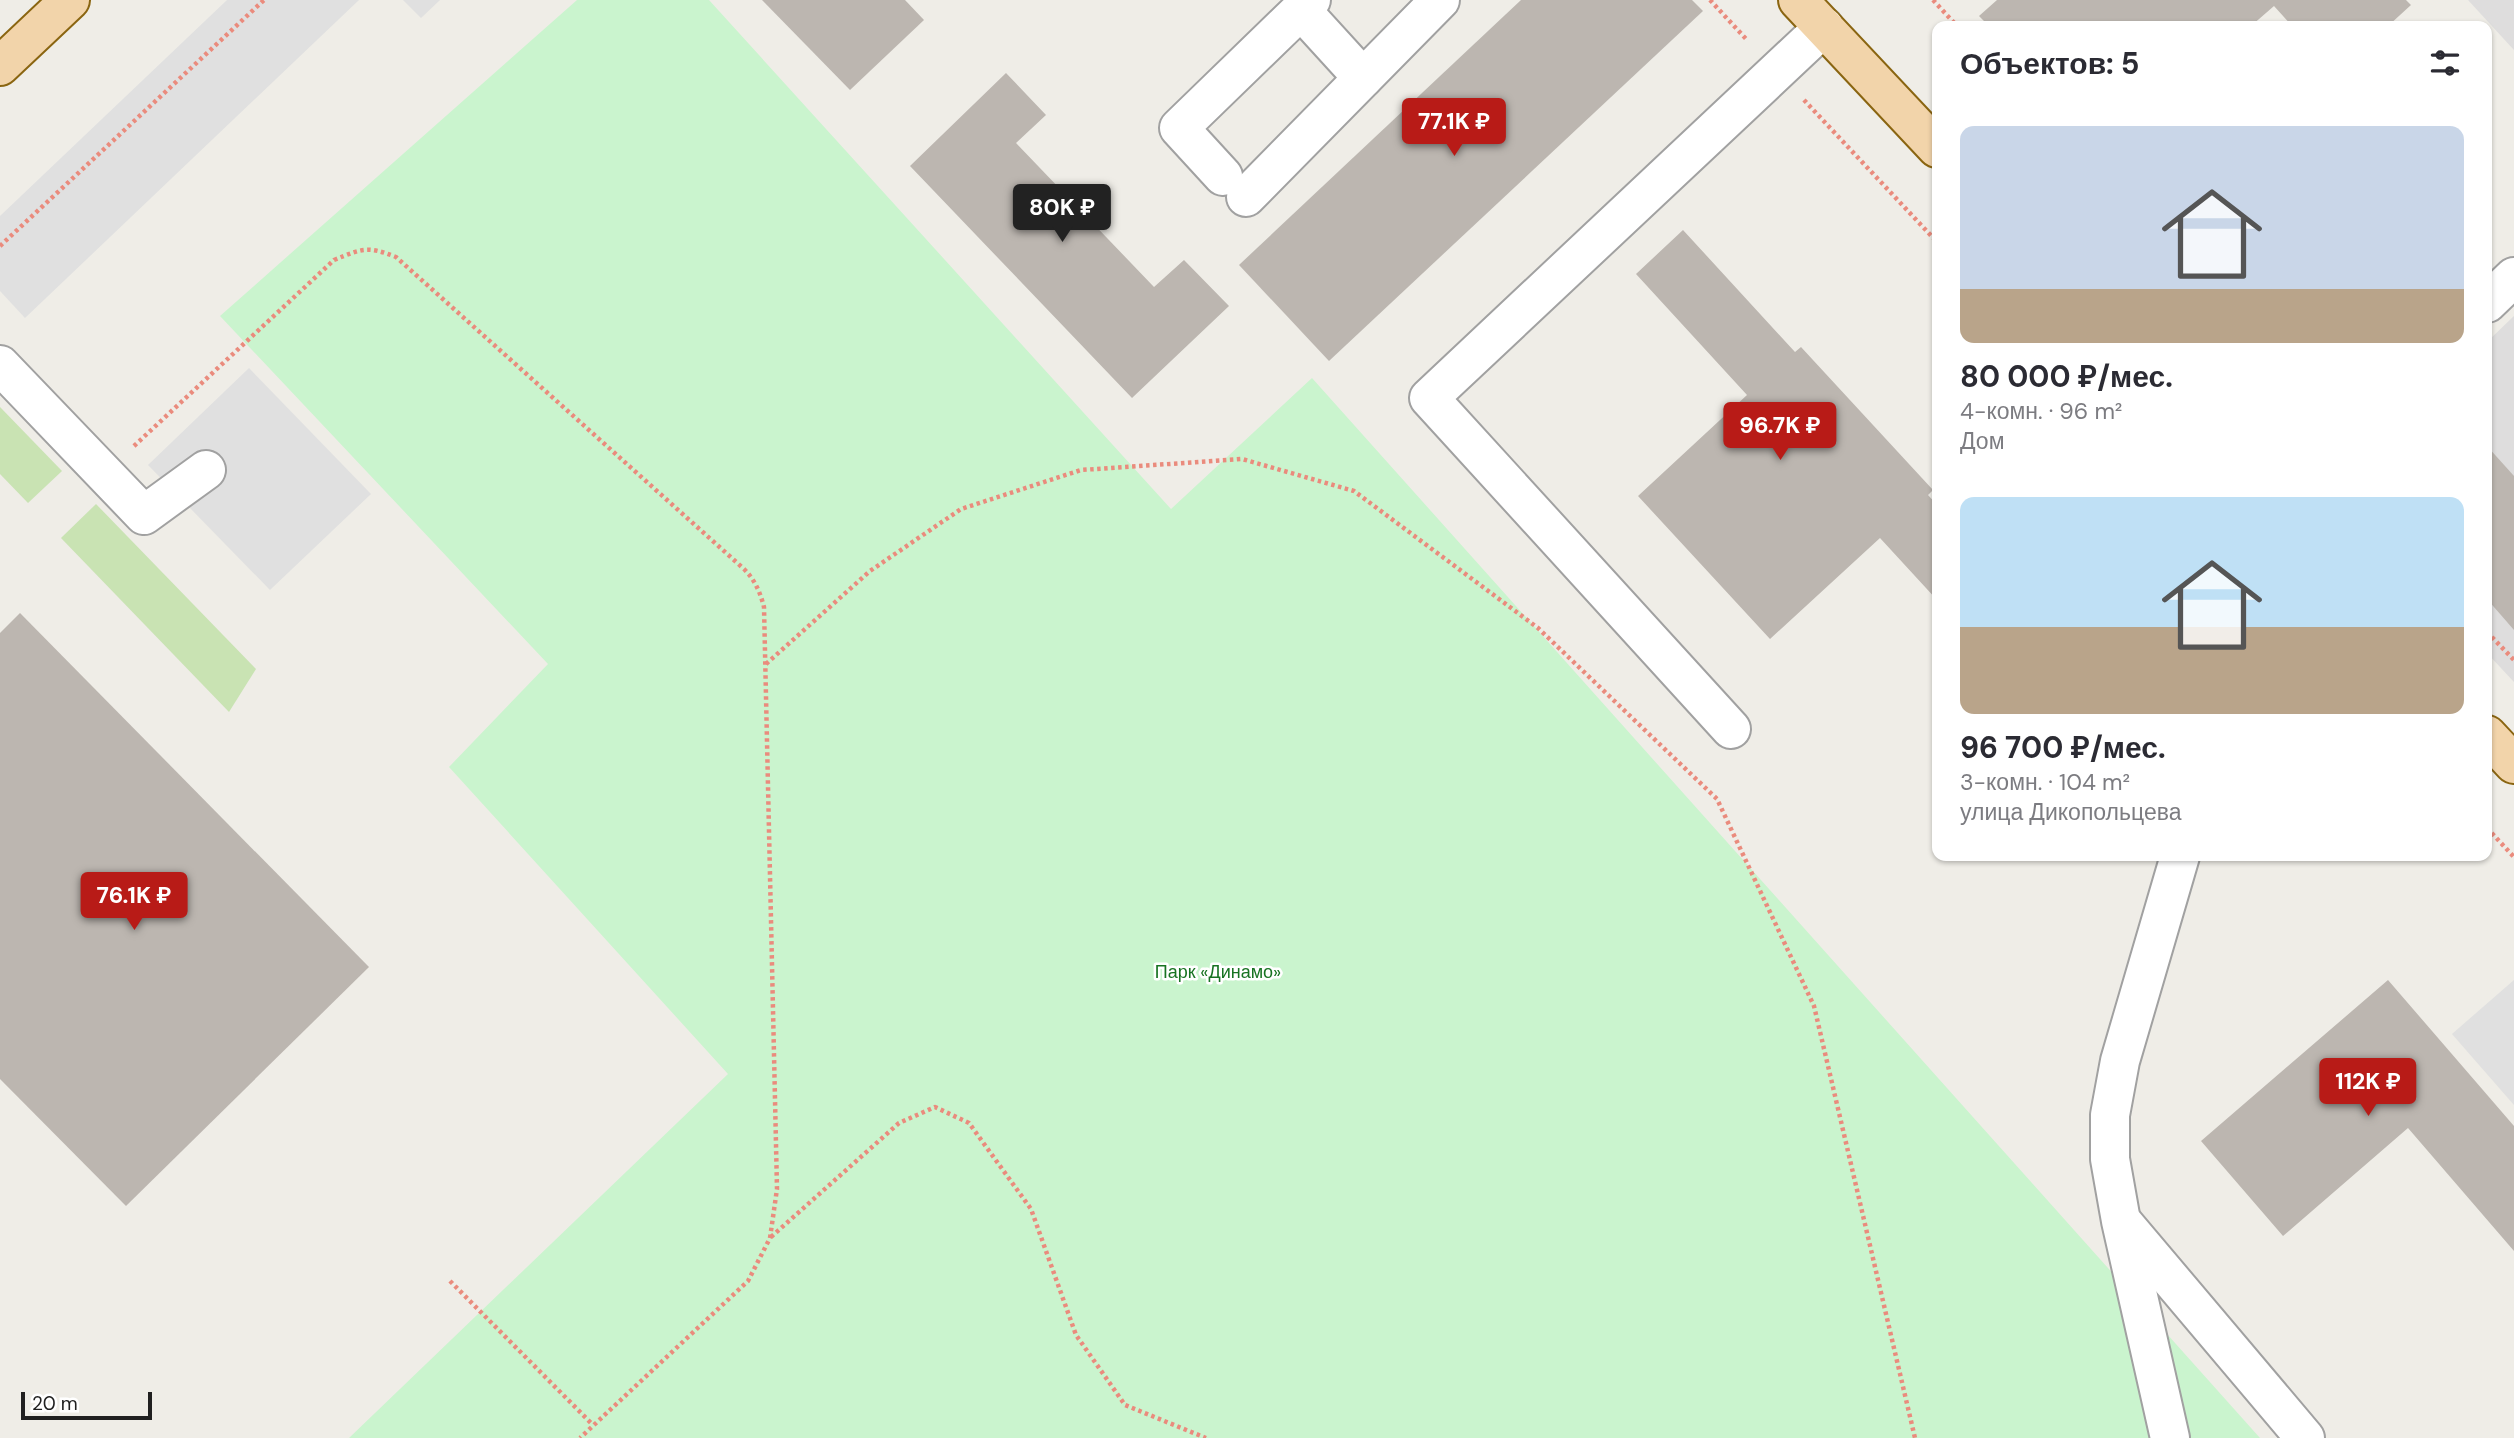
<!DOCTYPE html>
<html lang="ru">
<meta charset="utf-8">
<style>
:root{--surface:#fff;--page:#f2f2f3;--text:#2b2b33;--muted:#7c7c81;--accent:#b81b17}
body{margin:0;font-family:"DM Sans",sans-serif;background:var(--page);color:var(--text);height:100vh;display:flex;flex-direction:column;font-size:26px;white-space:nowrap}
*{box-sizing:border-box;margin:0}
p{font-size:23px;color:var(--muted)}
.icon{flex:none;width:38px;height:38px;fill:none;stroke:currentColor;stroke-width:2;stroke-linecap:round;stroke-linejoin:round}
.map{position:relative;flex:1;overflow:hidden}
.sheet{position:absolute;left:1932px;top:21px;width:560px;height:840px;display:flex;flex-direction:column;background:var(--surface);border-radius:14px;box-shadow:0 2px 5px #0004}
.sheet>*{flex:none}
.scale{position:absolute;left:21px;bottom:18px;width:131px;box-sizing:border-box;padding-left:7px;border:4px solid #202020;border-top:0;font-size:19px;line-height:24px;white-space:nowrap;color:#202020;-webkit-text-stroke:5px #fff;paint-order:stroke}
.price{position:absolute;translate:-50% -60px;padding:0 16px;border-radius:7px;background:var(--accent);color:#fff;font-size:23px;line-height:46px;filter:drop-shadow(0 2px 4px #0008)}
.price::after{content:'';position:absolute;left:50%;top:42px;width:21px;height:16px;margin-left:-10px;background:inherit;clip-path:polygon(0 0,100% 0,50% 100%)}
.price.on{background:#222;color:#fff}
ul{padding:0;list-style:none}
li{display:grid;align-content:center;gap:14px;height:371px;padding:0 28px}
li span{display:grid;place-items:center;height:217px;border-radius:14px;color:#555}
li>.icon{margin-inline-start:auto}
span .icon{width:126px;height:126px;fill:#fffc;stroke-width:1}
li b{font-size:30px}
h2{display:flex;justify-content:space-between;align-items:center;height:84px;padding:0 28px;font-size:30px}
.map>svg:first-child{display:block}
.residential{fill:#dedddd}
.grass{fill:#c9e3b3}
.park{fill:#caf4ce}
.parking{fill:#e0e0e0}
.building{fill:#bcb6b0}
.lines{fill:none;stroke-linecap:round;stroke-linejoin:round}
.minor-casing{stroke:#a1a1a1;stroke-width:42}
.major-casing{stroke:#8a6511;stroke-width:42}
.path{stroke:#ea8b7d;stroke-width:4.5;stroke-dasharray:3.5 3.5;stroke-linecap:butt}
.minor{stroke:#fff;stroke-width:38}
.major{stroke:#f2d4aa;stroke-width:38}
.labels{text-anchor:middle;stroke-width:5;stroke-linejoin:round;paint-order:stroke}
.park-label{font-size:18px;fill:#187322;stroke:#fff}
</style>
<div class="map">
<svg width="2514" height="1438" viewBox="0 0 2514 1438">
<rect width="100%" height="100%" fill="#efede7"/>
<g class="residential">
<polygon points="2468,0 2514,0 2514,50"/>
<polygon points="2514,316 2514,682 2487,653 2487,342"/>
</g>
<g class="grass">
<polygon points="0,407 62,471 28,503 0,474"/>
<polygon points="96,504 256,669 229,712 61,538"/>
</g>
<polygon class="park" points="577,0 709,0 1171,509 1312,378 2260,1438 349,1438 728,1074 449,767 548,664 220,316"/>
<g class="parking">
<polygon points="227,0 359,0 25,318 0,291 0,216"/>
<polygon points="403,0 440,0 421,18"/>
<polygon points="249,368 371,494 270,590 148,465"/>
<polygon points="2514,980 2514,1105 2452,1034"/>
</g>
<g class="building">
<polygon points="762,0 905,0 924,20 850,90"/>
<polygon points="1521,0 1692,0 1703,11 1329,361 1239,265"/>
<polygon points="1997,0 2406,0 2411,5 2388,26 2292,26 2274,6 2251,26 1989,26 1979,16"/>
<polygon points="1006,73 1046,115 1016,143 1154,287 1184,260 1229,306 1132,398 910,166"/>
<polygon points="1683,230 1795,352 1801,347 1933,490 1928,495 1937,505 1937,600 1880,538 1770,639 1638,496 1747,395 1636,274"/>
<polygon points="2487,446 2514,476 2514,630 2487,599"/>
<polygon points="20,613 369,967 126,1206 0,1079 0,633"/>
<polygon points="2388,980 2514,1126 2514,1251 2408,1128 2283,1236 2201,1141"/>
</g>
<g class="lines">
<defs>
<g id="minor">
<polyline points="1301,10 1363,78"/>
<polyline points="1223,176 1179,128 1311,0"/>
<polyline points="1246,197 1440,0"/>
<polyline points="2487,303 2514,277"/>
<polyline points="0,365 144,515 206,470"/>
<polyline points="1731,729 1429,398 1824,27"/>
<polyline points="2125,1225 2305,1438"/>
<polyline points="2170,1438 2121,1221 2110,1159 2110,1115 2120,1061 2180,856"/>
</g>
<g id="major">
<polyline points="1798,0 1937,148"/>
<polyline points="0,66 70,0"/>
<polyline points="2487,735 2514,764"/>
</g>
</defs>
<use href="#minor" class="minor-casing"/>
<use href="#major" class="major-casing"/>
<g class="path">
<polyline points="1710,0 1747,40"/>
<polyline points="1933,0 1957,26"/>
<polyline points="1804,100 1937,242"/>
<polyline points="0,246 264,0"/>
<path d="M134 446 334 260C363 248 368 246 396 257L744 569C755 580 760 592 764 607L777 1189 770 1238 748 1281 580 1438"/>
<polyline points="2487,632 2514,660"/>
<polyline points="766,664 870,571 961,509 1081,470 1242,459 1354,491 1538,628 1717,799 1814,1006 1915,1438"/>
<polyline points="2487,828 2514,857"/>
<polyline points="771,1237 899,1123 935,1107 969,1123 1031,1209 1076,1335 1125,1405 1206,1438"/>
<polyline points="450,1281 593,1425"/>
</g>
<use href="#minor" class="minor"/>
<use href="#major" class="major"/>
</g>
<g class="labels">
<g class="park-label">
<text x="1218" y="978">Парк «Динамо»</text>
</g>
</g>
</svg>
<div class="scale">20 m</div>
<b class="price" style="left:1454px;top:158px">77.1K ₽</b>
<b class="price on" style="left:1062px;top:244px">80K ₽</b>
<b class="price" style="left:1780px;top:462px">96.7K ₽</b>
<b class="price" style="left:134px;top:932px">76.1K ₽</b>
<b class="price" style="left:2368px;top:1118px">112K ₽</b>
<section class="sheet">
<h2>Объектов: 5<svg class="icon" aria-label="filters" viewBox="0 0 24 24"><path d="M4 7h16M4 17h16"/><circle cx="9" cy="7" r="2"/><circle cx="15" cy="17" r="2"/></svg></h2>
<ul>
<li><span style="background:linear-gradient(#c9d6e8 75%,#b9a48a 0)"><svg class="icon" aria-label="home" viewBox="0 0 24 24"><path d="M3 11l9-7 9 7M6 9v11h12V9"/></svg></span><div><b>80 000 ₽/мес.</b><p>4-комн. · 96 m²</p><p>Дом</p></div></li>
<li><span style="background:linear-gradient(#bfe0f5 60%,#b9a48a 0)"><svg class="icon" aria-label="home" viewBox="0 0 24 24"><path d="M3 11l9-7 9 7M6 9v11h12V9"/></svg></span><div><b>96 700 ₽/мес.</b><p>3-комн. · 104 m²</p><p>улица Дикопольцева</p></div></li>
</ul>
</section>
</div>
